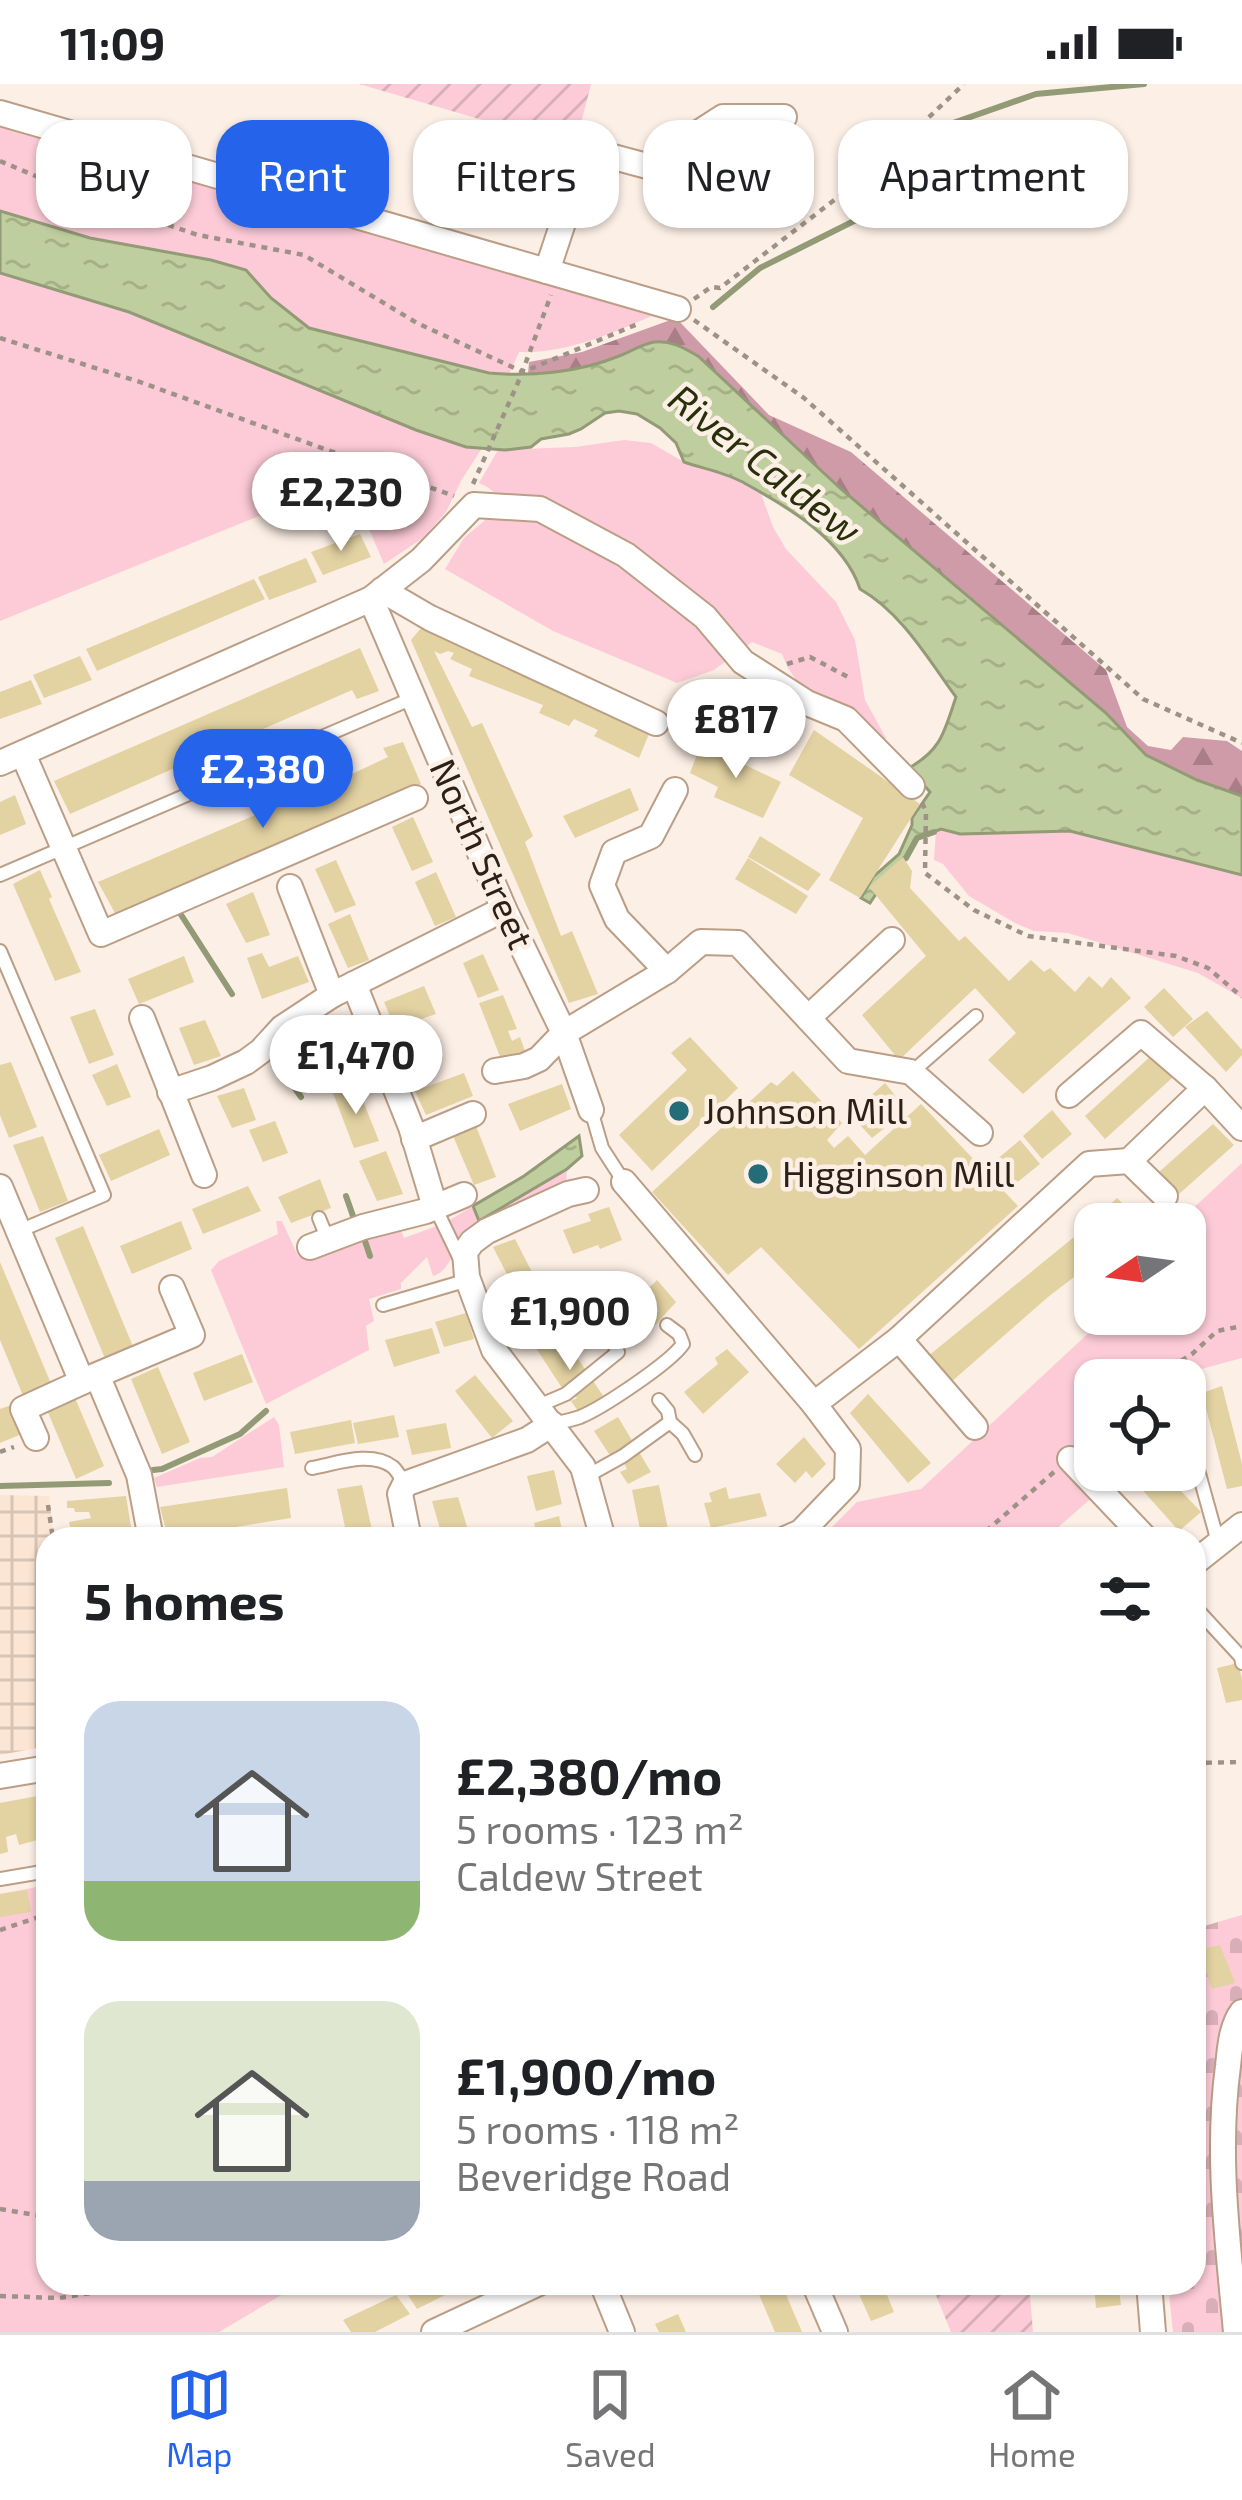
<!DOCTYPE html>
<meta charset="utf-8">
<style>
:root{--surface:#fff;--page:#f2f2f2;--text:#202124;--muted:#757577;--line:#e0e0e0;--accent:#2563eb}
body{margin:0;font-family:"Exo 2",sans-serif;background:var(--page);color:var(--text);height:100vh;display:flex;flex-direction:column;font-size:45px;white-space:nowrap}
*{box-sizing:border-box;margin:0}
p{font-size:39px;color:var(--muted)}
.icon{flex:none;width:66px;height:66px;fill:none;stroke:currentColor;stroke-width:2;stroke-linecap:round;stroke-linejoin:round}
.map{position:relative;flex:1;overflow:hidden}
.sheet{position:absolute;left:36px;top:1443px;width:1170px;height:768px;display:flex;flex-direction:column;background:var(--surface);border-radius:36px;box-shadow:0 3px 9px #0004}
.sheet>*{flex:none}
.hud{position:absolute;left:36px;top:36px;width:1170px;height:108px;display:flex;gap:24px}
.needle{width:78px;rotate:257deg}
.fabs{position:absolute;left:1074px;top:1119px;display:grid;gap:24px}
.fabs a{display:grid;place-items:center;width:132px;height:132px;border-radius:24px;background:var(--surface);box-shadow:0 3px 9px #0004;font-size:60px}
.price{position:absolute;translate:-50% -102px;padding:0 27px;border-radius:42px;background:#fff;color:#222;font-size:39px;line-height:78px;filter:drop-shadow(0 3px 6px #0008)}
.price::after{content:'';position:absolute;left:50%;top:72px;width:36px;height:27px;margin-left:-18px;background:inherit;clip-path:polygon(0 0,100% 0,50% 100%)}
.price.current{background:var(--accent);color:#fff}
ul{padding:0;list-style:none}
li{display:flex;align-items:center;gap:36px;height:300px;padding:0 48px}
li span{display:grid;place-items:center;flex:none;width:336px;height:240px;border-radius:36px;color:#555}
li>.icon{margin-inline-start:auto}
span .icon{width:144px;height:144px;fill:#fffc;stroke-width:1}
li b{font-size:51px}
h2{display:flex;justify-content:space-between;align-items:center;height:144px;padding:0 48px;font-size:51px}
.pill{padding:0 42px;border-radius:36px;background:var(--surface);box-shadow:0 3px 9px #0004;font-size:42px;line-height:108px}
.pill.current{background:var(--accent);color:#fff}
.status{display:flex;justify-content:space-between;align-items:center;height:84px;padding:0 60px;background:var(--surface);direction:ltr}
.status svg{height:33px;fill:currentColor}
.menu{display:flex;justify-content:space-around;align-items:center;height:168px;border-top:3px solid var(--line);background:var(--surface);font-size:33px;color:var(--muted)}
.menu a{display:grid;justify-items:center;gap:6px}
.menu .current{color:var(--accent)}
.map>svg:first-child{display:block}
.industrial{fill:url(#industrial-grid)}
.green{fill:#fccbd7}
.forest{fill:url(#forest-firs)}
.cemetery{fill:url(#cemetery-stones)}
.garden{fill:url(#garden-furrows)}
.water{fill:url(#water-ripples);stroke:#939a76;stroke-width:3}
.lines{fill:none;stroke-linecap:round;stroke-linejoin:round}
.stream{stroke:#939a76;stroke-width:6}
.building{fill:#e3d2a2}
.lane-casing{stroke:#bb9e86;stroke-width:16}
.street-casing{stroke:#bb9e86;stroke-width:28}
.path{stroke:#9e9288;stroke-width:4.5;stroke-dasharray:6 6;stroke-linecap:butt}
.lane{stroke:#fff;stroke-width:12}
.street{stroke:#fff;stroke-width:24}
.poi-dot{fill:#246c78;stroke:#fcefe5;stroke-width:4.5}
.labels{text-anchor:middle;stroke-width:9;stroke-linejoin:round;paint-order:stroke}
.street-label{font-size:36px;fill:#2c2118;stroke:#fcefe5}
.poi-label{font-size:36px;fill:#2c2118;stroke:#fcefe5;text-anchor:start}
.water-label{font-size:39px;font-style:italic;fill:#27300b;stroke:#fcefe5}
</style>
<div class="status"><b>11:09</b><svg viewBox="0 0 49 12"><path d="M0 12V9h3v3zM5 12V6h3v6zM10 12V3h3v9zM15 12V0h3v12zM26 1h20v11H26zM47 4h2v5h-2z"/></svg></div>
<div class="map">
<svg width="1242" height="2248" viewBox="0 0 1242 2248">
<defs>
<pattern id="industrial-grid" width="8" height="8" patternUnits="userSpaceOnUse" patternTransform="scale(3)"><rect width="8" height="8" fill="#fce5d3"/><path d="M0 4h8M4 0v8" fill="none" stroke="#d8c4b4"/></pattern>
<pattern id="forest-firs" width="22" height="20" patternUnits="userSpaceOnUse" patternTransform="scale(3)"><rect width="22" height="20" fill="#d09ba9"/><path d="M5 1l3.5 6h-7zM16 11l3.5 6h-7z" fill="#a97e89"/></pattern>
<pattern id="cemetery-stones" width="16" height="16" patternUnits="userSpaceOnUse" patternTransform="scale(3)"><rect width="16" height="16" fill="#fccbd7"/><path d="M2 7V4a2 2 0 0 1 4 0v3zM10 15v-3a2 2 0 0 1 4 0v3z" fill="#d8aeb8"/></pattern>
<pattern id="garden-furrows" width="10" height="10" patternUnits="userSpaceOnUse" patternTransform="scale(3)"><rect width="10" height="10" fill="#fccbd7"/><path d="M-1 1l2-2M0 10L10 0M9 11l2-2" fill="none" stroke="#d8aeb8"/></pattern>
<pattern id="water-ripples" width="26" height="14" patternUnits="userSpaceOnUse" patternTransform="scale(3)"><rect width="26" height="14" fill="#bfce9e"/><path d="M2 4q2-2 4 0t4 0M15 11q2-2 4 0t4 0" fill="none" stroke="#a4b187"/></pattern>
</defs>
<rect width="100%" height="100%" fill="#fcefe5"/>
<polygon class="industrial" points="0,1411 49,1412 54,1455 48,1455 48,1662 0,1671"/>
<g class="green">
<path d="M0 39 658 229C616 248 567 270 519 268L509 291 489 289 309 244 271 214 246 186 211 176 90 154 0 127Z"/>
<polygon points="0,189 129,228 416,346 466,363 482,364 461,397 446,428 423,454 384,480 348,396 0,537"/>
<path d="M624 356 651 359 684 378 744 398 761 410 773 443 786 465 836 518 855 556 865 616 886 654 880 662 844 619 809 615 788 584 782 570 752 558 714 586 677 599 553 547 445 485 464 454 497 426C498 409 494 406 479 399L498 366 575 363Z"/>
<polygon points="941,745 960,750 1070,747 1242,791 1242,914 1198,889 1068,849 1034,847 1015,839 969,812 943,780 934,776 936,747"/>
<polygon points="1242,1079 1242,1274 1194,1287 1198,1311 1185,1327 1185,1296 1095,1296 1095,1386 1123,1386 1113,1395 1045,1455 820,1455 857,1418 921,1405 1109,1230 1185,1230 1185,1140 1176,1140"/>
<path d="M567 1085 566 1099 455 1169C446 1180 447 1187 433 1192L427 1173 399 1201 401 1200V1205L369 1215 374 1237 366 1242 369 1266 266 1320 211 1186 219 1177 278 1150 276 1137H282L298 1172 304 1174 400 1144 404 1154 445 1139 473 1122 480 1136Z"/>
<polygon points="274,1333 279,1341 284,1383 157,1403 154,1394 200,1374 212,1373"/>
<polygon points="48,1801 48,2199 302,2199 219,2248 0,2248 0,1810"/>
</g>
<polygon class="forest" points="676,234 769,331 851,368 1106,586 1127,643 1148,662 1171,666 1183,653 1227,657 1242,667 1242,712 1197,696 1146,671 1106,629 841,405 698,272 674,259 634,264 618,273 567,286 528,290 529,278 582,268"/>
<polygon class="cemetery" points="1242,1831 1242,2248 1173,2248 1168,2199 1194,2199 1194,1845"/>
<g class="garden">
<polygon points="359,0 591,0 575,63"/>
<polygon points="931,2199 1029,2199 1033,2248 951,2248"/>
</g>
<g class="water">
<path d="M0 127 90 154 211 176 246 186 271 214 309 244 489 289C531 293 580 288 619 272 631 268 641 260 654 258 671 256 684 264 698 272L841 405 1106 629 1146 671 1197 696 1242 712V791L1070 747 960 750 941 745 917 754 911 767 892 786 870 819 861 814 873 793 899 770 912 741V734L930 708 909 684C942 665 944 648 956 613 928 575 902 529 860 505 844 456 788 423 746 400 728 389 704 385 684 378L676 359 660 344 637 330 619 327 605 329 581 345 569 350 541 355 531 363 505 366 466 363 416 346 129 228 0 189Z"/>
<polygon points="579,1052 582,1072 567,1085 479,1137 473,1122 524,1092"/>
</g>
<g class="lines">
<g class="stream">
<polyline points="713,223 760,184 914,107 936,45 1036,10 1144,0"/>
<polyline points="906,774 917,754 934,748"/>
<polyline points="178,826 232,910"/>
<polyline points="276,977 301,1013"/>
<polyline points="346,1112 353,1132"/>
<polyline points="365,1157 370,1172"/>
<polyline points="153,1386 162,1385 240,1350 266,1327"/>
<polyline points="0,1402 109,1399"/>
</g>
</g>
<g class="building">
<polygon points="360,450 371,473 323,491 311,468"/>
<polygon points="306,474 317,498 269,516 258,493"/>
<polygon points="254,495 265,515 97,587 86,565"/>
<polygon points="427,537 649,650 639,674 594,652 598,646 574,635 569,642 539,629 543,621 469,592 472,585 450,575 454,569 448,567 440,570 434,567 472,643 482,639 533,752 525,758 561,852 572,847 598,910 569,919 411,556"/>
<polygon points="360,564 379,607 357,615 352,606 70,730 54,697"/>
<polygon points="80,572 92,596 44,614 33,591"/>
<polygon points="31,596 42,620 0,635 0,608"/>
<polygon points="814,646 920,720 860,814 829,796 863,734 789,691"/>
<polygon points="403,658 421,700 183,800 116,831 98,798 352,690 388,673 383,664"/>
<polygon points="701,660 781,698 763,734 714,713 718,703 690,689"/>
<polygon points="630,704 639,726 575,754 563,732"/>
<polygon points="15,711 26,740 0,751 0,718"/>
<polygon points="413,733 433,778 412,787 392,743"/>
<polygon points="760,752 821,790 808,807 748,773"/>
<polygon points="903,773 912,787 910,804 959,857 965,852 1009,897 1031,876 1044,888 1050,884 1075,908 1089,892 1102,904 1111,893 1131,914 1023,1010 988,976 1016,949 975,904 899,976 862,931 926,872 869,803"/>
<polygon points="748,774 808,812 796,830 735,795"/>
<polygon points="336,776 356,821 335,829 315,785"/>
<polygon points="40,786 52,813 49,815 81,888 55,897 13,800"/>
<polygon points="436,788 456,833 435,842 415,798"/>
<polygon points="253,808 270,851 246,859 226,820"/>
<polygon points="350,830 369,876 348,884 328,840"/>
<polygon points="262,869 269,883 298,872 309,898 262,915 247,874"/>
<polygon points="483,870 499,906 478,914 463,879"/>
<polygon points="184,872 194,898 139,920 128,895"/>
<polygon points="424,902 436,930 395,944 384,918"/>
<polygon points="1164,904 1193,935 1173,953 1144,923"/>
<polygon points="503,911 517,945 508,947 512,957 520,953 525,967 501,975 479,919"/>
<polygon points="95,925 114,971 89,980 70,933"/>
<polygon points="1207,927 1242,966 1242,971 1226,988 1185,943"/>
<polygon points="205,936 221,972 194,981 179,944"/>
<polygon points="331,951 346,988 320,997 305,959"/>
<polygon points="690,953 738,1004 652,1087 619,1051 687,986 671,969"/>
<polygon points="1151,972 1172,994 1105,1055 1085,1032"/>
<polygon points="11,978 37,1043 9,1054 0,1031 0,981"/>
<polygon points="117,980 131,1013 107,1022 92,991"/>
<polygon points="793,987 842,1039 827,1056 834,1064 848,1052 865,1071 921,1020 1018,1122 859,1265 761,1163 728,1191 652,1108 771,998 777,1002"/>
<polygon points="464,989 473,1012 426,1031 415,1007"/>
<polygon points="885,999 907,1026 872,1054 850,1030"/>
<polygon points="562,1000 571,1025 520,1047 508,1020"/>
<polygon points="357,1002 379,1057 354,1064 333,1009"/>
<polygon points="244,1004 256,1036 232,1044 217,1012"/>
<polygon points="1052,1026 1072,1050 1042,1075 1023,1052"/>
<polygon points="275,1037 288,1069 263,1078 249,1046"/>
<polygon points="1213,1040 1234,1061 1179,1110 1159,1088"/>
<polygon points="476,1042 496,1093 474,1101 453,1052"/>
<polygon points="159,1045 170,1071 111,1097 99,1071"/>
<polygon points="43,1052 68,1117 40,1128 13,1061"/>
<polygon points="1020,1056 1040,1080 1010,1104 990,1081"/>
<polygon points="386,1067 403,1110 377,1117 359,1077"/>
<polygon points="320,1095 331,1124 291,1139 278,1113"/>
<polygon points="248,1102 261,1127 203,1150 192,1125"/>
<polygon points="1117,1114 1140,1137 1136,1140 1095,1140 1095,1177 1048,1213 950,1299 927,1273 1090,1140"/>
<polygon points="609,1123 622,1156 600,1165 598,1161 573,1170 563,1146 591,1137 588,1130"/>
<polygon points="181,1137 192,1165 132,1190 120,1162"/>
<polygon points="83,1142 134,1265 106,1277 55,1154"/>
<polygon points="515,1155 534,1192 512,1200 493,1163"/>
<polygon points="0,1178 52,1302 24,1314 0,1256"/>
<polygon points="657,1196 676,1218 639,1259 615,1238"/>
<polygon points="532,1202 551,1239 529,1248 510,1210"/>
<polygon points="466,1229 474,1255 444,1263 435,1238"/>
<polygon points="432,1244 440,1269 394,1283 385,1256"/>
<polygon points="561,1250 604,1313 580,1330 571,1317 577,1314 569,1303 564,1307 536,1264"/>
<polygon points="727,1265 749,1288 703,1330 684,1308 718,1280 715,1274"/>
<polygon points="242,1270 253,1298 204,1317 193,1289"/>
<polygon points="158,1283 190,1358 162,1370 131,1295"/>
<polygon points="475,1291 513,1337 492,1354 455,1307"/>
<polygon points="1222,1302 1242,1380 1242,1402 1227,1405 1202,1309"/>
<polygon points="868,1310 931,1379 908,1399 850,1329"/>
<polygon points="75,1314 104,1382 76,1395 47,1326"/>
<polygon points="11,1321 24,1349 0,1359 0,1325"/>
<polygon points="394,1331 399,1353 358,1360 353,1339"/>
<polygon points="618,1333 651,1388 628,1400 620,1388 627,1385 620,1372 613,1376 594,1347"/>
<polygon points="351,1336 355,1359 295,1370 290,1348"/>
<polygon points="446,1339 451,1364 412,1371 406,1346"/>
<polygon points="804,1353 826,1380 812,1394 806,1387 795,1399 776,1380"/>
<polygon points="554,1386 562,1420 536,1427 527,1392"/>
<polygon points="1134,1386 1161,1386 1201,1428 1179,1447 1129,1391"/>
<polygon points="362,1401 374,1455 344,1455 342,1449 346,1448 337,1405"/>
<polygon points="659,1401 670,1455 642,1455 632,1406"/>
<polygon points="726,1403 729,1415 760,1409 767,1432 711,1444 704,1419 712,1418 709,1409"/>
<polygon points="287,1404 291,1434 168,1454 160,1423"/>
<polygon points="126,1412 133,1455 73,1455 69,1438 91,1434 89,1428 75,1428 74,1424 67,1424 67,1417"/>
<polygon points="458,1413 468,1446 442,1452 432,1417"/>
<polygon points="559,1432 564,1455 538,1455 534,1439"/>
<polygon points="1238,1579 1242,1595 1242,1616 1226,1619 1217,1584"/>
<polygon points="48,1710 48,1745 40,1747 41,1755 19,1761 16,1750 6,1753 8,1768 0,1770 0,1719"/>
<polygon points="27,1806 31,1828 0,1833 0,1810"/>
<polygon points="1220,1861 1235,1899 1212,1905 1198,1866"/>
<polygon points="412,2199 458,2199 461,2203 417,2225 403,2203"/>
<polygon points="760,2199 781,2199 802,2248 775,2248 755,2201"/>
<polygon points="854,2199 882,2199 894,2228 871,2237"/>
<polygon points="1094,2199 1118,2199 1121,2221 1096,2224"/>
<polygon points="396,2211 410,2230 375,2248 351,2248 343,2236"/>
<polygon points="678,2230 686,2248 659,2248 655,2240"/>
</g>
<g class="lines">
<defs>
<g id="lane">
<polyline points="0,791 413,614"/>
<polyline points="0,867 104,1111 19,1147"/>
<polyline points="912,988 976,932"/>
<polyline points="591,1026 602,1064 624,1098"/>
<polyline points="435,1123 460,1175"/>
<polyline points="319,1134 328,1156"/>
<polyline points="383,1221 468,1196"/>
<polyline points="659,1316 668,1327 670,1338"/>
<polyline points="538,1322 566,1310 618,1268 610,1253 590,1237"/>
<polyline points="1185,1339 1218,1458"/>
<path d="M552 1340C561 1338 571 1336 580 1333 602 1324 670 1279 683 1260L679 1250 667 1241"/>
<path d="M312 1384C335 1380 371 1366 393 1383 398 1388 401 1394 405 1400"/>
<polyline points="587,1392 623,1372 670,1338 683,1350 695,1371"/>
<polyline points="1194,1522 1241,1573 1242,1579"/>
<polyline points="0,1795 48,1787"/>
</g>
<g id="street">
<polyline points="0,29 678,225"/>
<polyline points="547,187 587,66 647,82 723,33 784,33"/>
<polyline points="382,506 430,534 656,639"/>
<polyline points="371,515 504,825 564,949 591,1026"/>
<polyline points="23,670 101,850 415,714"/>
<polyline points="0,679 371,515 421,476 474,421 540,425 626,471 705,533 743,578 807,619 846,635 912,702"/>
<polyline points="290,803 332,911"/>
<polyline points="667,887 617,835 602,801 614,768 651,752 675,706"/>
<polyline points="354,900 411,1043 435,1123"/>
<polyline points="142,934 204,1091"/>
<polyline points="808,934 892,856"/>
<polyline points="495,987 524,982 539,975 564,949 667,887 701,858 738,859 848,977 911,988 980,1049"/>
<polyline points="170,1008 212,994 246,978 261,967 282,944 332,911 504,825"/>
<polyline points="1069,1011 1141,949 1205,1004 1242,1044"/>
<polyline points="414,1055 473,1030"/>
<polyline points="1129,1077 1205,1004"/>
<polyline points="624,1098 814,1320 848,1365 847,1400 801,1448 785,1455"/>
<polyline points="0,1103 82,1298"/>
<polyline points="586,1106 568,1110 487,1147 472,1158 465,1168 467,1193 494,1266 583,1383 603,1455"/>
<polyline points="310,1163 363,1143 426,1127 464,1111"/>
<polyline points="899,1255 975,1343"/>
<polyline points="814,1320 899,1255 1089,1080 1129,1077 1165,1112"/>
<polyline points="36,1354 23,1325 95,1292"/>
<polyline points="1070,1375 1146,1455"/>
<polyline points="151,1455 139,1391 97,1291 192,1251 172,1204"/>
<polyline points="409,1455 400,1410 405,1400 527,1356 552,1340"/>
<polyline points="1194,1479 1242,1441"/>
<polyline points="0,1692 48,1684"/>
<polyline points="602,2199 622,2248"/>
<polyline points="814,2199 835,2248"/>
<polyline points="1149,2199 1153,2248"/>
<polyline points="434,2248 539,2199"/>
<path d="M1236 2248C1228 2159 1216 2071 1228 1982 1230 1964 1231 1943 1242 1928"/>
</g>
</defs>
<use href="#lane" class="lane-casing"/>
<use href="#street" class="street-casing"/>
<g class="path">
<polyline points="0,77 88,114 198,151 304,171 417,239 523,288 640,239"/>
<polyline points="694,215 711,203 720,204 872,87 964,0"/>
<polyline points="694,236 804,314 1143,615 1242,659"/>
<polyline points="0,254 140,298 454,412"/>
<polyline points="473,400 520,294 551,211"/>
<polyline points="787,580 810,573 850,594"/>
<polyline points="922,719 926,727 925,789 974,826 1028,852 1176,872 1208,884 1242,913"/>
<polyline points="1151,1296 1192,1270 1217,1247 1242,1242"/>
<polyline points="1086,1361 1095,1353"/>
<polyline points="0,1368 14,1363"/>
<polyline points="48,1421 53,1455"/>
<polyline points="977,1455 1054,1388"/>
<polyline points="1194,1679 1242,1678"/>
<polyline points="0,1846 48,1830"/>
<polyline points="0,2125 48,2133"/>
<polyline points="0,2212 59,2214 155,2199"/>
</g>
<use href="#lane" class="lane"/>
<use href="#street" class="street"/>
</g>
<g class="poi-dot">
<circle cx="679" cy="1027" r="12"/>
<circle cx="758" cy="1090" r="12"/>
</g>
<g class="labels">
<g class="street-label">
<text transform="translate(482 770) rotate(66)" y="13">North Street</text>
</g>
<g class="poi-label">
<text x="703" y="1040">Johnson Mill</text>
<text x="782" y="1103">Higginson Mill</text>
</g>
<g class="water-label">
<text transform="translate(765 380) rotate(38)" y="14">River Caldew</text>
</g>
</g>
</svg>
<div class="fabs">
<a><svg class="needle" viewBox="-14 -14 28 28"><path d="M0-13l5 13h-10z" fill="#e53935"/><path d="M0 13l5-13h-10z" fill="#757577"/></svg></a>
<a><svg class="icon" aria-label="locate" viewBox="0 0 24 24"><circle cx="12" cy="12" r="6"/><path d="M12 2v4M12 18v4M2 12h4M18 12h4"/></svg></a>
</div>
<b class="price" style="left:341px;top:470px">£2,230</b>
<b class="price" style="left:736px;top:697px">£817</b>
<b class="price current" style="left:263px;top:747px">£2,380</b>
<b class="price" style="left:356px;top:1033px">£1,470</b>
<b class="price" style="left:570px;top:1289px">£1,900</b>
<div class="hud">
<a class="pill">Buy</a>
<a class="pill current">Rent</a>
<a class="pill">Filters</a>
<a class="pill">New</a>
<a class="pill">Apartment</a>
</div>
<section class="sheet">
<h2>5 homes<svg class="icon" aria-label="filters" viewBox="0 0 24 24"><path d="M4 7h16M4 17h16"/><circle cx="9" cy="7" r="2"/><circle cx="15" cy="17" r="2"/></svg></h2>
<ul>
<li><span style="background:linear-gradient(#c9d6e8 75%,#8fb573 0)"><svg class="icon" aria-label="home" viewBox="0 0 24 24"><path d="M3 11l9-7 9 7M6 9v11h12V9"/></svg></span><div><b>£2,380/mo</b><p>5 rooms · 123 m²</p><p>Caldew Street</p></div></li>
<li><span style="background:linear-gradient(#dfe7d0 75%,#9aa5b1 0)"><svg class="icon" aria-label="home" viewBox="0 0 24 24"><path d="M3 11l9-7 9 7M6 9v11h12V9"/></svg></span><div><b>£1,900/mo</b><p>5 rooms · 118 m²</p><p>Beveridge Road</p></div></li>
</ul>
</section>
</div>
<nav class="menu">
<a class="current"><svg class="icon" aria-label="map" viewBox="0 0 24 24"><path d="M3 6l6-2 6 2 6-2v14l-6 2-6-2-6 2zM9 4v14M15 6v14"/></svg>Map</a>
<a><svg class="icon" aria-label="saved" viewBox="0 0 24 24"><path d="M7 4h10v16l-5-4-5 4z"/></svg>Saved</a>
<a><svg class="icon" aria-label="home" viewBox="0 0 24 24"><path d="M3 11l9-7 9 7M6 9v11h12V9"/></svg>Home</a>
</nav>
